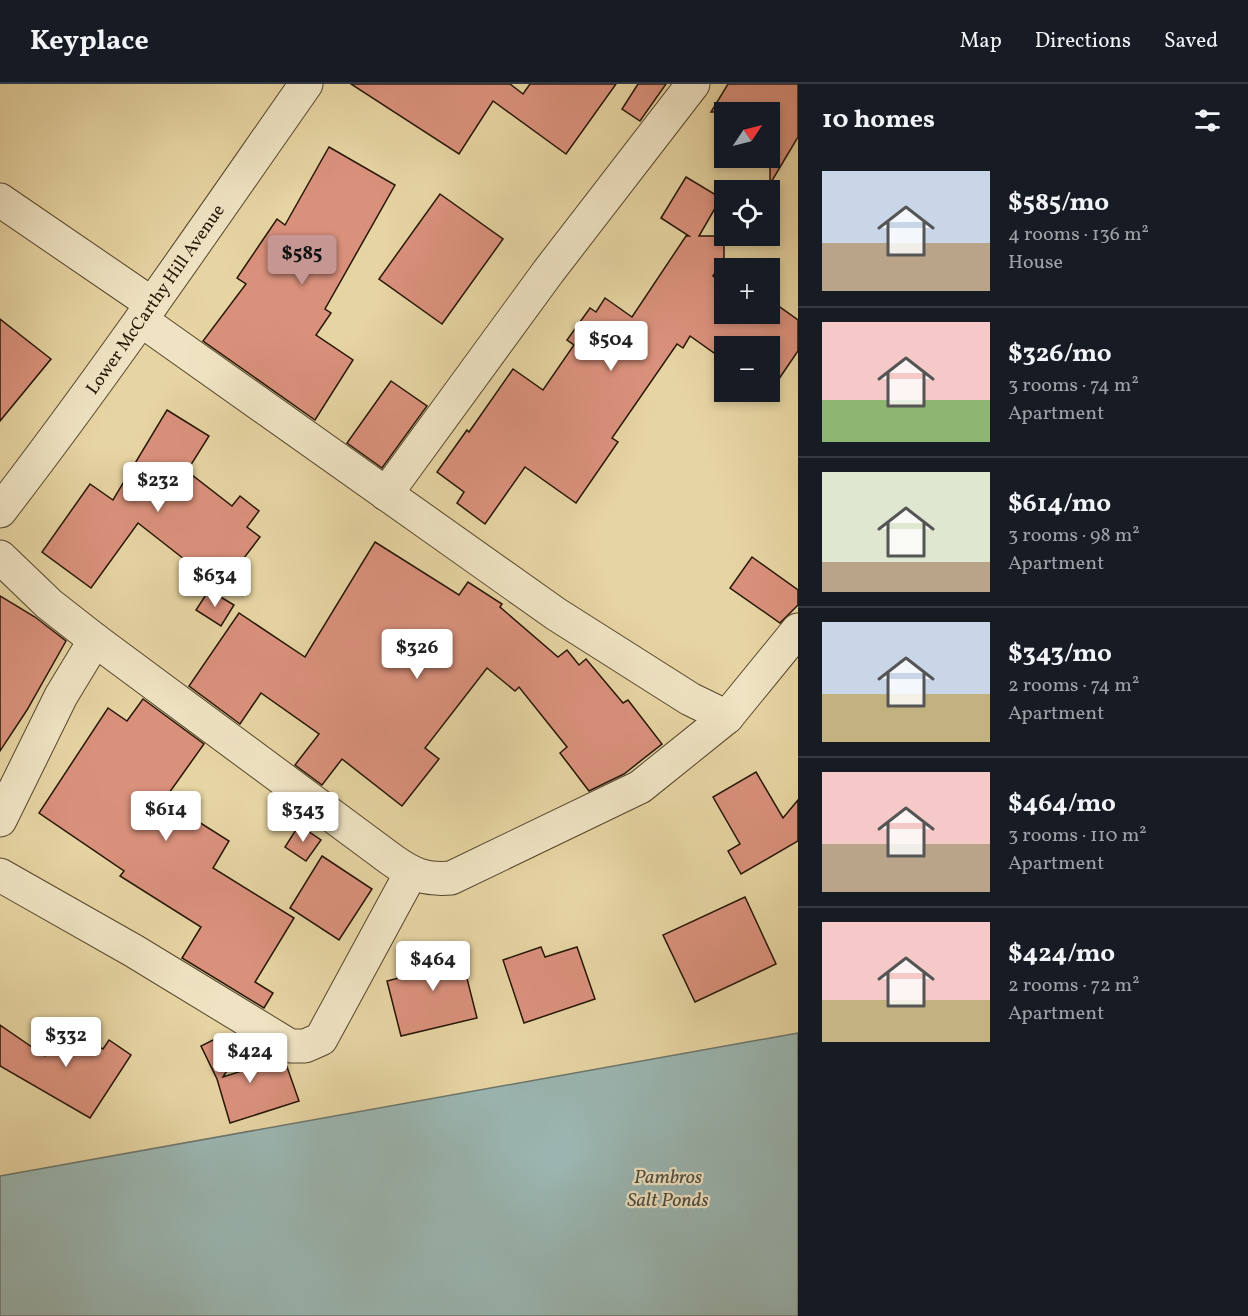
<!DOCTYPE html>
<meta charset="utf-8">
<style>
:root{--surface:#171b24;--page:#242831;--text:#f1f3f6;--muted:#9ea1a6;--line:#363941;--accent:#c59692}
body{margin:0;font-family:Vollkorn,serif;background:var(--page);color:var(--text);height:100vh;display:flex;flex-direction:column;font-size:22px;white-space:nowrap}
*{box-sizing:border-box;margin:0}
p{font-size:20px;color:var(--muted)}
.icon{flex:none;width:33px;height:33px;fill:none;stroke:currentColor;stroke-width:2;stroke-linecap:round;stroke-linejoin:round}
.map{position:relative;flex:1;overflow:hidden}
.panel{display:flex;flex-direction:column;background:var(--surface);width:450px}
.panel>*{flex:none}
.needle{width:39px;rotate:55deg}
.fabs{position:absolute;left:714px;top:18px;display:grid;gap:12px}
.fabs a{display:grid;place-items:center;width:66px;height:66px;border-radius:0px;background:var(--surface);box-shadow:0 3px 9px #0003;font-size:30px}
.price{position:absolute;translate:-50% -51px;padding:0 14px;border-radius:6px;background:#fff;color:#222;font-size:20px;line-height:39px;filter:drop-shadow(0 2px 3px #0008)}
.price::after{content:'';position:absolute;left:50%;top:36px;width:18px;height:14px;margin-left:-9px;background:inherit;clip-path:polygon(0 0,100% 0,50% 100%)}
.price.on{background:var(--accent);color:#111}
ul{padding:0;list-style:none}
li{display:flex;align-items:center;gap:18px;height:150px;padding:0 24px}
li+li{border-top:2px solid var(--line)}
li span{display:grid;place-items:center;flex:none;width:168px;height:120px;border-radius:0px;color:#555}
li>.icon{margin-inline-start:auto}
span .icon{width:72px;height:72px;fill:#fffc;stroke-width:1}
li b{font-size:26px}
h2{display:flex;justify-content:space-between;align-items:center;height:72px;padding:0 24px;font-size:26px}
header{display:flex;align-items:center;gap:36px;box-sizing:border-box;height:84px;padding:0 30px;background:var(--surface);border-bottom:2px solid var(--line)}
header strong{font-size:28px}
nav{display:flex;gap:33px;margin-inline-start:auto;font-size:21px}
main{display:flex;flex:1;min-height:0}
.map>svg:first-child{display:block}
.water{fill:#9ab5b0;stroke:#6b756c;stroke-width:1.5}
.building{fill:#da917c;stroke:#251605;stroke-width:1.5}
.lines{fill:none;stroke-linecap:round;stroke-linejoin:round}
.minor-casing{stroke:#55462c;stroke-width:35}
.minor{stroke:#efe3c3;stroke-width:33}
.labels{text-anchor:middle;stroke-width:4.5;stroke-linejoin:round;paint-order:stroke}
.street-label{font-size:18px;fill:#251605;stroke:#efe3c3}
.water-label{font-size:20px;font-style:italic;fill:#4e4e41;stroke:#efe3c3}
</style>
<header>
<strong>Keyplace</strong>
<nav><a>Map</a><a>Directions</a><a>Saved</a></nav>
</header>
<main>
<div class="map">
<svg width="798" height="1232" viewBox="0 0 798 1232">
<rect width="100%" height="100%" fill="#e6d4a2"/>
<filter id="stains"><feTurbulence type="fractalNoise" baseFrequency=".00333" numOctaves="4"/><feColorMatrix values="0 0 0 0 .2 0 0 0 0 .09 0 0 0 0 .02 0 0 0 .5 -.17"/></filter>
<radialGradient id="worn" r=".72"><stop offset=".6" stop-color="#630" stop-opacity="0"/><stop offset="1" stop-color="#630" stop-opacity=".3"/></radialGradient>
<polygon class="water" points="798,949 798,1232 0,1232 0,1092"/>
<g class="building">
<polygon points="351,0 510,0 523,10 530,0 616,0 566,70 493,17 459,70"/>
<polygon points="638,0 666,0 640,37 622,25"/>
<polygon points="728,0 798,0 798,53 770,100 770,28 711,28"/>
<polygon points="329,63 395,101 325,225 331,229 316,251 353,276 315,336 203,257 246,200 237,194 277,135 285,141"/>
<polygon points="686,93 721,114 699,152 724,152 724,174 713,192 724,200 724,230 770,230 770,216 798,236 798,267 770,308 770,262 724,262 724,276 690,252 683,264 677,260 612,354 618,358 576,419 525,383 485,440 457,419 464,408 437,388 467,346 469,348 513,285 543,306 574,261 567,256 590,224 596,228 605,214 632,233 686,152 689,152 661,134"/>
<polygon points="440,110 503,155 442,240 379,195"/>
<polygon points="0,235 51,275 0,337"/>
<polygon points="391,297 427,322 382,384 347,359"/>
<polygon points="167,326 209,352 187,387 232,422 240,412 259,427 247,443 260,453 221,504 138,439 91,504 42,468 90,400 113,416"/>
<polygon points="375,458 459,511 468,498 502,520 500,523 558,573 567,566 579,581 586,575 623,619 628,616 662,660 624,690 589,707 560,669 567,663 519,603 515,607 487,584 425,664 439,675 402,722 342,675 322,701 295,681 319,650 261,609 240,640 189,602 239,529 305,573"/>
<polygon points="752,473 798,506 798,521 780,539 730,504"/>
<polygon points="209,506 234,521 221,542 196,526"/>
<polygon points="0,512 35,533 66,557 27,626 0,667"/>
<polygon points="143,615 204,660 164,716 229,757 213,784 294,834 255,898 273,909 264,924 182,874 201,843 120,792 124,787 39,729 108,624 127,637"/>
<polygon points="756,688 783,734 798,716 798,757 741,790 728,767 740,760 713,713"/>
<polygon points="299,741 321,756 306,777 285,763"/>
<polygon points="322,772 372,805 339,856 290,824"/>
<polygon points="745,813 776,880 695,918 663,851"/>
<polygon points="458,859 477,934 401,952 387,897 418,889 413,870"/>
<polygon points="541,863 545,873 577,863 595,915 524,939 503,876"/>
<polygon points="0,941 45,972 61,942 103,965 109,956 131,971 90,1034 0,982"/>
<polygon points="221,952 233,977 223,993 276,976 286,980 299,1017 230,1039 217,995 201,962"/>
</g>
<g class="lines">
<defs>
<g id="minor">
<polyline points="0,116 152,220"/>
<polyline points="141,236 556,530 690,615 727,633 798,546"/>
<polyline points="386,410 548,188 693,0"/>
<path d="M0 427C107 288 206 143 306 0"/>
<polyline points="0,473 49,520 95,556 61,612 0,736"/>
<path d="M95 556 392 776C413 791 426 796 451 794L640 703 727 633"/>
<polyline points="0,791 134,867 290,962 305,962 321,955 411,789"/>
</g>
</defs>
<use href="#minor" class="minor-casing"/>
<use href="#minor" class="minor"/>
</g>
<g class="labels">
<g class="street-label">
<text transform="translate(155 215) rotate(-55)" y="6">Lower McCarthy Hill Avenue</text>
</g>
<g class="water-label">
<text x="668" y="1099">Pambros<tspan x="668" dy="23">Salt Ponds</tspan></text>
</g>
</g>
<rect width="100%" height="100%" filter="url(#stains)"/>
<rect width="100%" height="100%" fill="url(#worn)"/>
</svg>
<div class="fabs">
<a><svg class="needle" viewBox="-14 -14 28 28"><path d="M0-13l5 13h-10z" fill="#e53935"/><path d="M0 13l5-13h-10z" fill="#9ea1a6"/></svg></a>
<a><svg class="icon" aria-label="locate" viewBox="0 0 24 24"><circle cx="12" cy="12" r="6"/><path d="M12 2v4M12 18v4M2 12h4M18 12h4"/></svg></a>
<a>+</a>
<a>−</a>
</div>
<b class="price on" style="left:302px;top:202px">$585</b>
<b class="price" style="left:611px;top:288px">$504</b>
<b class="price" style="left:158px;top:429px">$232</b>
<b class="price" style="left:215px;top:524px">$634</b>
<b class="price" style="left:417px;top:596px">$326</b>
<b class="price" style="left:166px;top:758px">$614</b>
<b class="price" style="left:303px;top:759px">$343</b>
<b class="price" style="left:433px;top:908px">$464</b>
<b class="price" style="left:66px;top:984px">$332</b>
<b class="price" style="left:250px;top:1000px">$424</b>
</div>
<section class="panel">
<h2>10 homes<svg class="icon" aria-label="filters" viewBox="0 0 24 24"><path d="M4 7h16M4 17h16"/><circle cx="9" cy="7" r="2"/><circle cx="15" cy="17" r="2"/></svg></h2>
<ul>
<li><span style="background:linear-gradient(#c9d6e8 60%,#b9a48a 0)"><svg class="icon" aria-label="home" viewBox="0 0 24 24"><path d="M3 11l9-7 9 7M6 9v11h12V9"/></svg></span><div><b>$585/mo</b><p>4 rooms · 136 m²</p><p>House</p></div></li>
<li><span style="background:linear-gradient(#f6c9c9 65%,#8fb573 0)"><svg class="icon" aria-label="home" viewBox="0 0 24 24"><path d="M3 11l9-7 9 7M6 9v11h12V9"/></svg></span><div><b>$326/mo</b><p>3 rooms · 74 m²</p><p>Apartment</p></div></li>
<li><span style="background:linear-gradient(#dfe7d0 75%,#b9a48a 0)"><svg class="icon" aria-label="home" viewBox="0 0 24 24"><path d="M3 11l9-7 9 7M6 9v11h12V9"/></svg></span><div><b>$614/mo</b><p>3 rooms · 98 m²</p><p>Apartment</p></div></li>
<li><span style="background:linear-gradient(#c9d6e8 60%,#c2b280 0)"><svg class="icon" aria-label="home" viewBox="0 0 24 24"><path d="M3 11l9-7 9 7M6 9v11h12V9"/></svg></span><div><b>$343/mo</b><p>2 rooms · 74 m²</p><p>Apartment</p></div></li>
<li><span style="background:linear-gradient(#f6c9c9 60%,#b9a48a 0)"><svg class="icon" aria-label="home" viewBox="0 0 24 24"><path d="M3 11l9-7 9 7M6 9v11h12V9"/></svg></span><div><b>$464/mo</b><p>3 rooms · 110 m²</p><p>Apartment</p></div></li>
<li><span style="background:linear-gradient(#f6c9c9 65%,#c2b280 0)"><svg class="icon" aria-label="home" viewBox="0 0 24 24"><path d="M3 11l9-7 9 7M6 9v11h12V9"/></svg></span><div><b>$424/mo</b><p>2 rooms · 72 m²</p><p>Apartment</p></div></li>
</ul>
</section>
</main>
